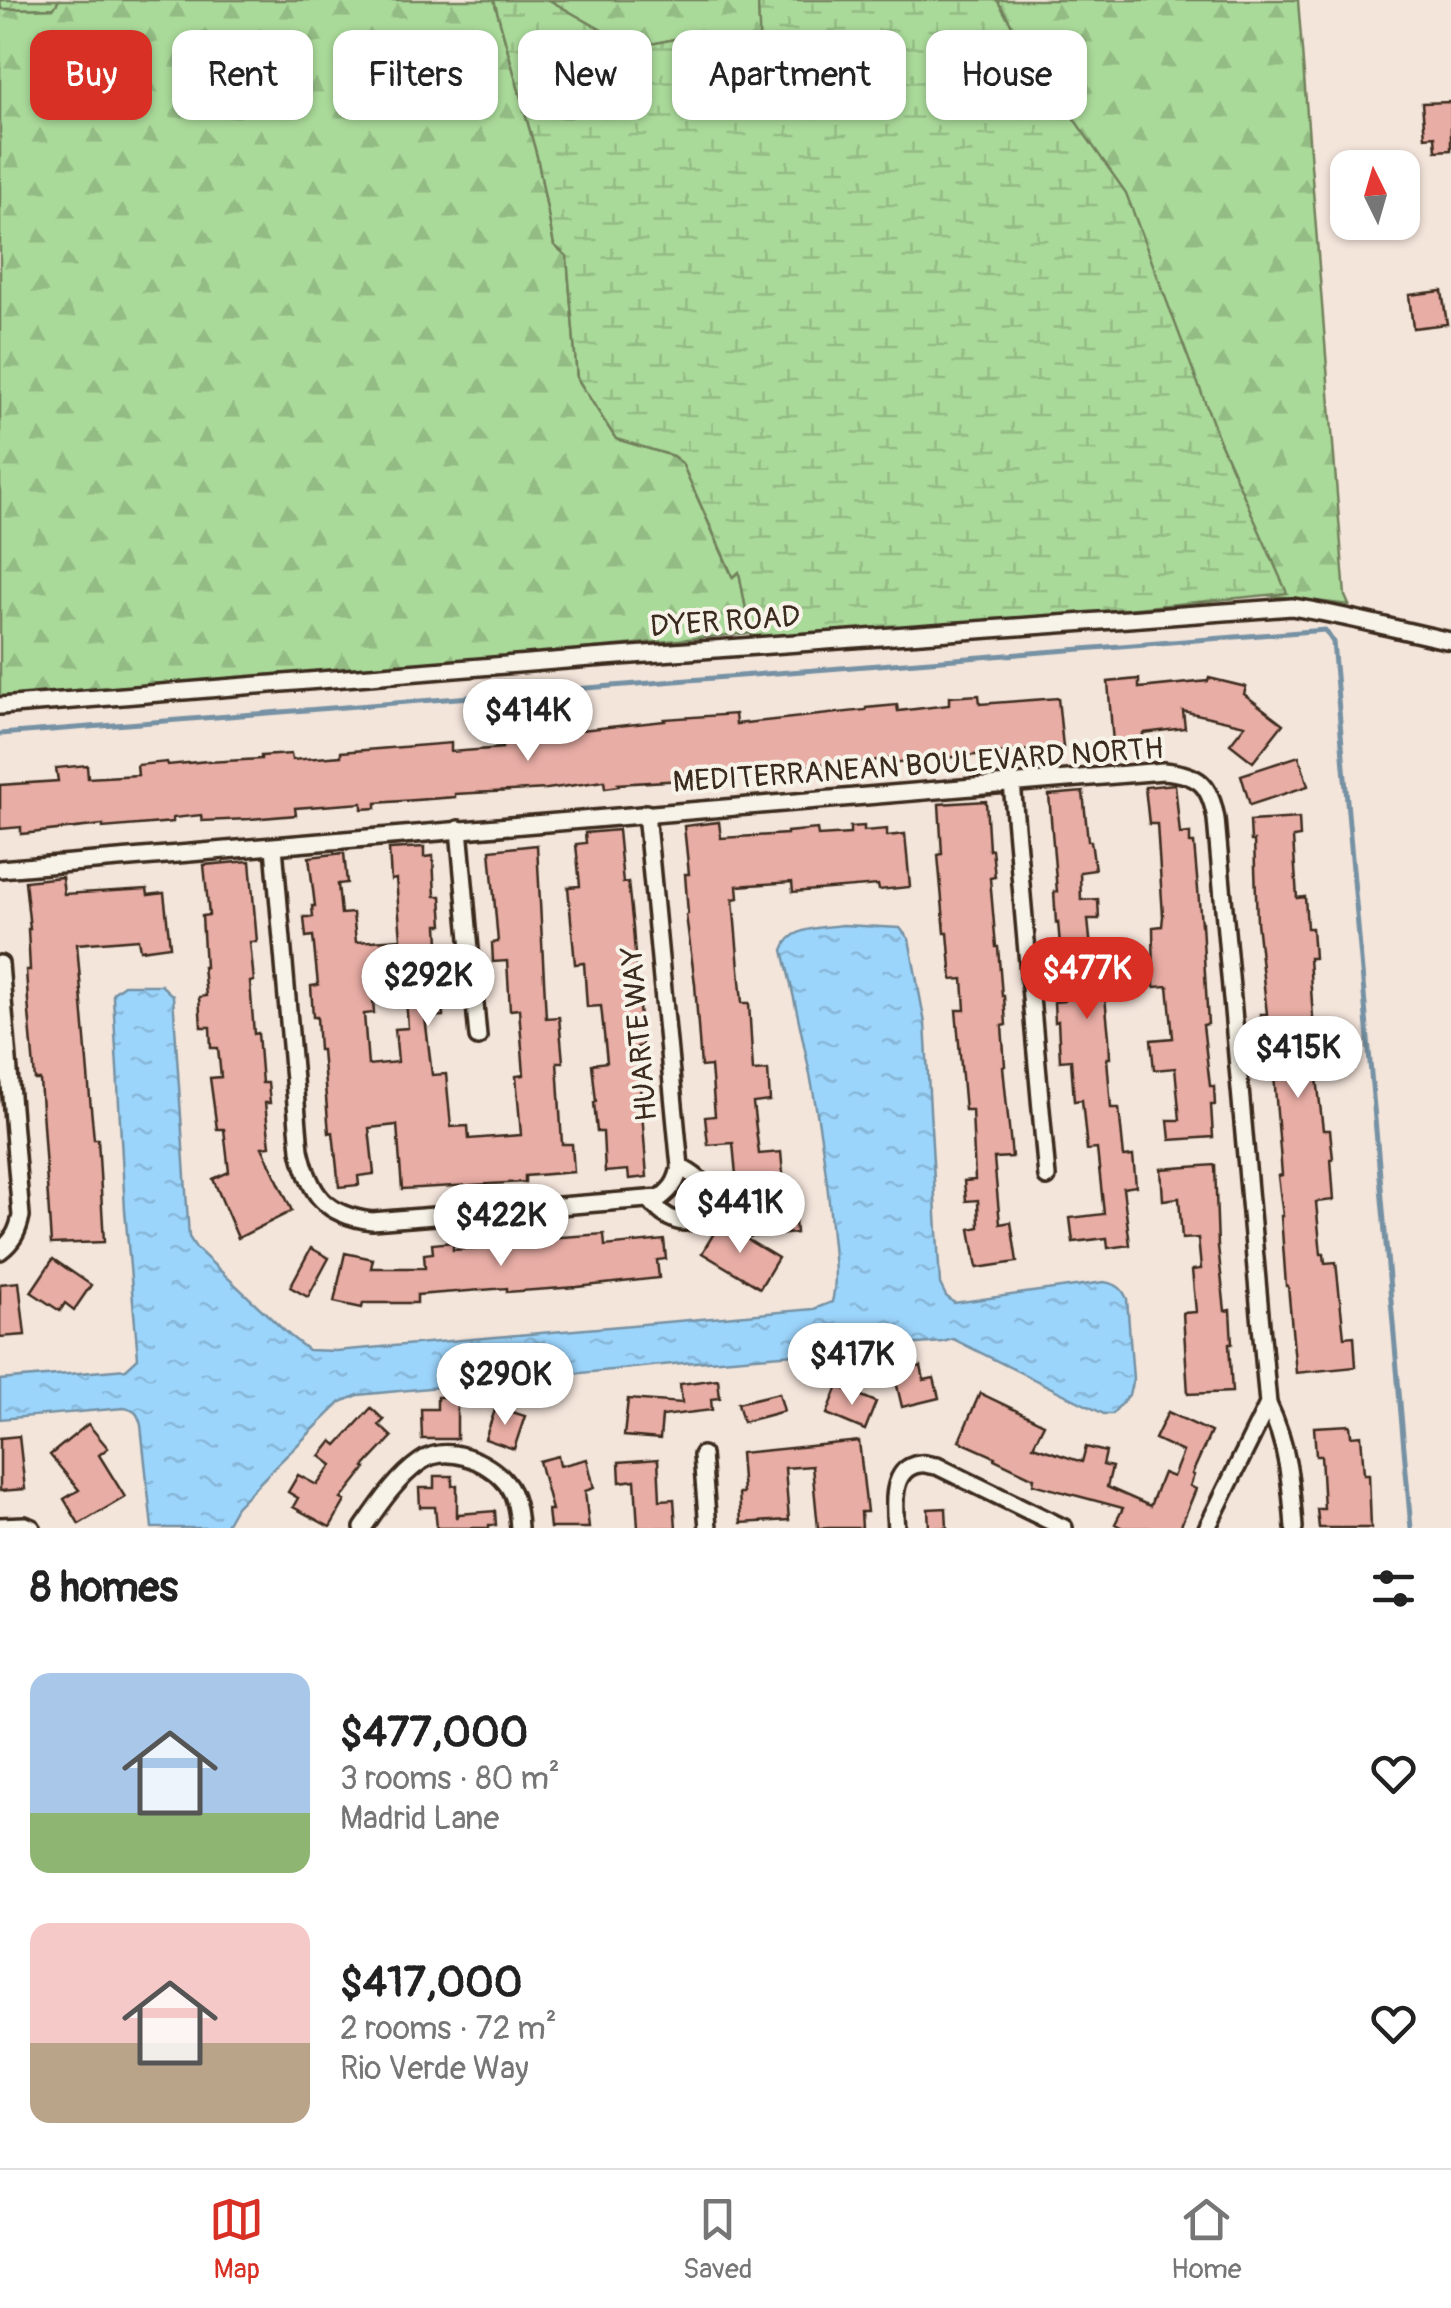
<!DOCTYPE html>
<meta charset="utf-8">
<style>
:root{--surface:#fff;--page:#f2f2f2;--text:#222;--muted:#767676;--line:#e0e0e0;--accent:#d93025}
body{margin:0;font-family:Pangolin,sans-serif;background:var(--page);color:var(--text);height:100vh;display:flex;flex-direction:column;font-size:38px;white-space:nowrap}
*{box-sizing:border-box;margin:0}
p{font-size:32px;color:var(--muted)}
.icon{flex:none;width:55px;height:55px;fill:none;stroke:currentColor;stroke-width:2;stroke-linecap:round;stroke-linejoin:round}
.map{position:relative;height:1528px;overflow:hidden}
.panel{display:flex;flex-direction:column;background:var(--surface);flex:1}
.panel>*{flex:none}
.top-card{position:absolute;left:30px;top:30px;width:1392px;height:90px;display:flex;gap:20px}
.needle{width:65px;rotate:355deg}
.controls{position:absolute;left:1330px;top:150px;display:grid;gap:20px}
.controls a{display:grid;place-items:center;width:90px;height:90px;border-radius:20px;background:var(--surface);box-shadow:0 2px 8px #0004;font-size:50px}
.price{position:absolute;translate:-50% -85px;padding:0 22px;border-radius:35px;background:#fff;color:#222;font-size:32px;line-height:65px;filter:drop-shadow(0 2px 5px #0008)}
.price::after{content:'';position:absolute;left:50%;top:60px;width:30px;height:22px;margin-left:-15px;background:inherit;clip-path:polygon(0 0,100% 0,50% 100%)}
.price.active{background:var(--accent);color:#fff}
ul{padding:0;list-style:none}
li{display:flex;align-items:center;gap:30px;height:250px;padding:0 30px}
li span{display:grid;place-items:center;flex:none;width:280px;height:200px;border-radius:20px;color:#555}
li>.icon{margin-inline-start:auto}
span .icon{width:120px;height:120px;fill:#fffc;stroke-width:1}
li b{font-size:42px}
h2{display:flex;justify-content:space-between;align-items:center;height:120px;padding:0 30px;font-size:42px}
.chip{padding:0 35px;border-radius:20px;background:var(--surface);box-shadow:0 2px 8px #0004;font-size:35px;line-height:90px}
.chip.active{background:var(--accent);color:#fff}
.tab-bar{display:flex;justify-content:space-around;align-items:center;height:140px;border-top:2px solid var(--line);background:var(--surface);font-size:28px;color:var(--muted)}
.tab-bar a{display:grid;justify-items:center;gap:5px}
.tab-bar .active{color:var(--accent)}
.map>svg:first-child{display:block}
.forest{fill:url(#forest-firs);stroke:#72825c;stroke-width:2.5}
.wetland{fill:url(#wetland-marsh);stroke:#72825c;stroke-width:2.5}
.water{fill:url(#water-ripples);stroke:#7591a3;stroke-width:2.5}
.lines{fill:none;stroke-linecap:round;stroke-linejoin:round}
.stream{stroke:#7591a3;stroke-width:5}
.building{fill:#e8ada5;stroke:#3b2a1e;stroke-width:2.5;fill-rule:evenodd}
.minor-casing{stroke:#3b2a1e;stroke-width:22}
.minor{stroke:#f7f3e8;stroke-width:15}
.labels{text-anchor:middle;stroke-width:8;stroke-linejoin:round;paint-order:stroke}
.street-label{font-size:30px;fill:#3b2a1e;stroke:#f7f3e8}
</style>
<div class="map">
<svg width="1451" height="1528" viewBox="0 0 1451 1528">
<defs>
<pattern id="forest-firs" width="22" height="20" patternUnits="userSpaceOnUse" patternTransform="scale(2.5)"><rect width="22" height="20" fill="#aada9a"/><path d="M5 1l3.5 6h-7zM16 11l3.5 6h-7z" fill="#93bb84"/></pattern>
<pattern id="wetland-marsh" width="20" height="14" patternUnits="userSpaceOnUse" patternTransform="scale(2.5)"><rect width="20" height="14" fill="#aada9a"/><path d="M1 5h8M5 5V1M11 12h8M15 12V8" fill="none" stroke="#93bb84"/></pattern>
<pattern id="water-ripples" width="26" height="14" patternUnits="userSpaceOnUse" patternTransform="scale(2.5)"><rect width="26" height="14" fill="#9cd5fc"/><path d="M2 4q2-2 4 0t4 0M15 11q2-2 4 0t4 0" fill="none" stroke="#87b7d8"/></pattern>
</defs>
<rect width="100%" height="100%" fill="#f4e5db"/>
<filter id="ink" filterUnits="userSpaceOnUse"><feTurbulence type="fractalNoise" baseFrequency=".01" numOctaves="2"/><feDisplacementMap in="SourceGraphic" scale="20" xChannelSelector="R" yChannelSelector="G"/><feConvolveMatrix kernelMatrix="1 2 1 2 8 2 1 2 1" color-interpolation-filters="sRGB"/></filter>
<g filter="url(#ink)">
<g class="forest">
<polygon points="59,0 494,0 537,156 554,245 567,256 577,378 616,439 673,456 682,463 732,576 739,571 750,633 0,706 0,9 53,8"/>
<polygon points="549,0 758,0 762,81 715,66 702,33 633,48"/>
<polygon points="997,0 1298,0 1345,596 1349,605 1267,595 1286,593 1220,442 1032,59"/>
</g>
<g class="wetland">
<polygon points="0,0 59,0 54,8 1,9"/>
<polygon points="494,0 549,0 633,48 703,33 715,66 761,81 758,0 997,0 1032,59 1126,193 1220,442 1287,593 753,646 739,572 733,577 682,463 673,456 616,439 577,378 567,256 554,245 537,156"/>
</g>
<path class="water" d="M843 925 900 928 909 939 925 1023 940 1284 946 1296 954 1303 1104 1282C1116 1284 1122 1287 1127 1299L1133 1379 1129 1395 1112 1414H1104L953 1339 943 1342 683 1363 358 1395 341 1402 280 1462 236 1507 224 1528H152L141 1425C138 1414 136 1410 124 1408L0 1419V1380L126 1369 138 1358 125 1210 113 997V993L124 985H161L173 996 189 1237 196 1248 289 1335 308 1350 336 1351 814 1309 832 1302C838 1278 833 1249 831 1225 824 1131 804 1041 783 950 790 926 822 928 843 925Z"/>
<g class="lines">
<polyline class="stream" points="0,734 1325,630 1333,642 1411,1528"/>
</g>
<g class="building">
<polygon points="1451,102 1451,150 1436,151 1435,136 1425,137 1422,103"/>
<polygon points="1442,291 1447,324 1413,328 1409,295"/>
<polygon points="1209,678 1246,687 1244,694 1283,724 1253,762 1230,744 1245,725 1183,711 1185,728 1143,733 1143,741 1113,743 1108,682 1139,679 1139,688 1208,681"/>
<polygon points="979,695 980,704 1058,698 1063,747 889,763 889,759 831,765 831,763 699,776 699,779 618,784 619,786 605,788 604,781 547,789 455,794 455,797 376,803 376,808 362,809 362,803 295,808 296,815 250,819 202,821 201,815 173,818 173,822 103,828 103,825 21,834 21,827 0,829 0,785 58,781 56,768 87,765 88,778 138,775 137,765 167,762 168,765 208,761 208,762 261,759 261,756 291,754 292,760 341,756 341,752 451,743 451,752 502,748 501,742 542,737 541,730 571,727 572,731 665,721 664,719 735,714 736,724 866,710 866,708 897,705 898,711 949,705 949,697"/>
<polygon points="1299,756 1308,786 1250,805 1241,775"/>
<polygon points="1175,784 1180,834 1190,833 1190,843 1194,843 1201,924 1202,923 1208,1024 1203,1025 1210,1086 1214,1086 1215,1105 1211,1105 1213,1137 1170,1140 1168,1120 1180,1120 1175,1068 1154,1070 1151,1040 1173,1038 1168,986 1154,987 1153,927 1162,926 1163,916 1157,824 1149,824 1145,787"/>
<polygon points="1083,792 1088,841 1091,841 1095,870 1080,872 1081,900 1098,899 1099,919 1088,919 1091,949 1100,948 1109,1037 1110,1058 1107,1058 1111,1108 1119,1108 1124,1157 1133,1156 1136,1186 1123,1188 1130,1245 1108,1248 1107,1238 1073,1242 1070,1218 1104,1214 1097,1149 1087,1150 1082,1100 1074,1101 1071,1060 1060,1061 1058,1021 1055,1022 1054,1002 1064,1001 1064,991 1058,922 1056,923 1054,892 1057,892 1049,795"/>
<polygon points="986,801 989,850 992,849 995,877 990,878 996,947 998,947 1002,996 1004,996 1006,1025 1002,1026 1005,1066 1003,1067 1012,1157 994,1158 1000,1224 1011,1222 1017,1262 977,1268 970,1229 979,1227 978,1200 966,1201 964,1181 975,1180 972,1110 965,1110 956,1010 965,1010 963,979 952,980 948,933 945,933 938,855 942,854 939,804"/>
<polygon points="1299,818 1300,837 1293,838 1297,898 1305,897 1307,928 1312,928 1314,958 1309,958 1315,1048 1320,1048 1323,1078 1317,1078 1323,1130 1330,1130 1333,1159 1331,1159 1334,1200 1316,1202 1321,1254 1324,1254 1325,1263 1336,1262 1344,1337 1354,1336 1356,1367 1296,1373 1288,1286 1286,1286 1281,1216 1283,1216 1278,1176 1282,1175 1271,1037 1262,1037 1260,1014 1267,1014 1257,922 1254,841 1251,841 1250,821"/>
<polygon points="719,822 721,838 787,834 787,832 817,829 818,836 850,834 850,827 864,826 864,831 887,829 887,836 905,834 910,887 879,890 878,885 793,892 792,882 737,886 738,898 733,899 742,1003 749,1003 753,1071 768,1070 770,1101 753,1103 759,1154 781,1152 785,1196 793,1195 796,1233 750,1237 747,1185 737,1186 733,1143 708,1145 705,1117 715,1116 711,1066 701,1067 695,984 686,915 688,914 685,874 689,874 684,826"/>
<polygon points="618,830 623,883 628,882 633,928 642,1046 637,1047 647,1177 629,1179 628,1170 605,1172 603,1132 597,1132 594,1103 596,1102 592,1064 607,1062 601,1006 587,1007 584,963 575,964 568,887 580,886 576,844 586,843 585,833"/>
<path d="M537 845 546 1018 559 1017 563 1062H557L562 1144H572L574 1172 525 1176V1182L402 1189 397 1125 369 1128 374 1174 358 1176 359 1185 339 1187 333 1132 329 1133 322 1050H319L317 1017H313L311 986 318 985 313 936 306 937 304 917H313L312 906H315L309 857 344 853 347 883 338 884 341 914 353 913 356 942 401 939 396 879 391 880 389 849 424 847V857L433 856 435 896H441L443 925H438L443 1016 425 1017 432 1075 446 1074 451 1127 468 1126 469 1139 521 1135 516 1076 524 1075 519 1009 510 1010 507 961 493 962 492 943 498 942 490 850ZM404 969 408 1028 395 1029 398 1062 368 1065 364 1014 374 1013 371 972Z"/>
<polygon points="250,861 257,942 250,942 254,981 250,982 254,1034 258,1033 262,1083 268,1083 270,1103 265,1103 270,1146 262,1147 292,1211 238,1238 213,1179 229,1172 224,1129 217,1129 210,1078 221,1077 218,1048 211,1048 210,1027 201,1027 199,997 206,996 203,967 205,967 202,916 209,915 204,865"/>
<polygon points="62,877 64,894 147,889 148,895 164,893 170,946 140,950 138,939 77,944 90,1098 94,1139 98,1139 104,1242 51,1244 40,1080 35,1080 28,1001 26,970 30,970 28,929 30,929 25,881"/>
<polygon points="1215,1165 1218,1246 1225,1311 1230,1310 1232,1344 1229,1344 1232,1392 1188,1394 1183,1313 1196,1312 1192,1270 1201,1269 1198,1238 1182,1239 1179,1198 1163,1200 1161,1169"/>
<polygon points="720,1223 778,1258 760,1288 702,1253"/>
<polygon points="604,1234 605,1246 664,1240 666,1259 657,1260 659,1278 577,1287 507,1292 507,1288 417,1295 417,1303 363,1303 362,1308 334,1302 345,1253 373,1259 371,1268 425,1268 424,1254 433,1253 432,1244 453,1242 453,1250 502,1246 502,1242 532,1239"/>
<polygon points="311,1248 329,1258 308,1297 290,1287"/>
<polygon points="53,1259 91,1285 74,1310 65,1303 60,1311 31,1292"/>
<polygon points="19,1282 25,1335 0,1337 0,1284"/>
<polygon points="921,1366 924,1380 934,1378 939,1398 902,1407 894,1373"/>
<polygon points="718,1379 720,1398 711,1399 712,1410 662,1416 660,1439 624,1436 628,1399 682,1403 680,1384"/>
<polygon points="838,1386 876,1402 865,1430 827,1414"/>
<polygon points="779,1393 784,1411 743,1422 738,1403"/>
<polygon points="980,1393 1044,1424 1033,1446 1082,1462 1086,1447 1106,1452 1103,1465 1112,1467 1107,1487 1150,1506 1163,1473 1173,1477 1183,1452 1155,1439 1168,1412 1211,1432 1192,1474 1194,1475 1190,1486 1196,1489 1180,1528 1123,1528 1115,1524 1123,1508 1033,1484 1034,1478 994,1459 995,1457 959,1441"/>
<polygon points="437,1397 457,1397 457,1439 422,1439 421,1409 437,1409"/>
<polygon points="496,1407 525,1416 514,1449 485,1439"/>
<polygon points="371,1408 384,1420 379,1425 392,1437 364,1467 366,1468 341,1499 345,1501 330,1527 293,1507 298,1498 288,1492 298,1475 317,1485 332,1465 320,1456 332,1441 337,1445"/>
<polygon points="88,1424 108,1448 99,1455 125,1497 79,1524 64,1499 79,1490 50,1455"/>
<polygon points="1350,1425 1351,1436 1361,1435 1364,1474 1369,1474 1371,1528 1319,1528 1317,1509 1324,1509 1321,1456 1316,1456 1314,1427"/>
<polygon points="19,1436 25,1489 0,1491 0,1438"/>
<polygon points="859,1441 867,1512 861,1512 862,1528 818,1528 812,1466 785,1468 789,1520 741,1523 739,1493 743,1493 740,1453"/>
<polygon points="558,1456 560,1466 587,1459 594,1488 585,1491 589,1528 550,1528 548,1510 552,1510 539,1461"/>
<polygon points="658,1459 660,1500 674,1499 676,1528 638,1528 635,1480 620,1482 619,1462"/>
<polygon points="434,1476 452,1476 452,1486 457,1485 457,1518 459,1514 495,1511 496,1525 489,1525 489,1528 437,1528 435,1507 420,1507 419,1488 434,1488"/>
<polygon points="946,1508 947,1528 929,1528 928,1509"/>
</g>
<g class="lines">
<defs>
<g id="minor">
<path d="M0 706 591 658 1292 607C1345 615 1398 630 1451 641"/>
<polyline points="1012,783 1047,1177"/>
<polyline points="459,829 478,1037"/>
<path d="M274 847 300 1150C310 1195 325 1215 372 1221L660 1198C672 1189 677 1182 680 1167L646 813"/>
<path d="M0 869 1163 771C1199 774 1210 784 1216 819L1268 1404 1207 1528"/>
<path d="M0 964 21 1216C18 1231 13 1241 0 1251"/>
<path d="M649 1199C686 1247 722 1209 700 1181 695 1175 687 1171 680 1167"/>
<path d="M1268 1404C1288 1445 1291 1483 1294 1528"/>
<polyline points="702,1455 708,1528"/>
<polyline points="0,1526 25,1525 32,1528"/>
<path d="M363 1528C379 1505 397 1478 420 1462 445 1443 488 1460 506 1483 516 1495 518 1512 519 1528"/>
<path d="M896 1528C894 1507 890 1467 920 1464 926 1463 931 1466 937 1466L1064 1528"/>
</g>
</defs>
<use href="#minor" class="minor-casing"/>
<use href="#minor" class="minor"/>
</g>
</g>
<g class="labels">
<g class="street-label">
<text transform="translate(725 621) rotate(-4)" y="10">DYER ROAD</text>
<text transform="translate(918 765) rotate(-4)" y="10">MEDITERRANEAN BOULEVARD NORTH</text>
<text transform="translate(639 1034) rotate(-95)" y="10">HUARTE WAY</text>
</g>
</g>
</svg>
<div class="controls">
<a><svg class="needle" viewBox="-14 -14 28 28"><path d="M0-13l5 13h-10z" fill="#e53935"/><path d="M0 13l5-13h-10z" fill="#767676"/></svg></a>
</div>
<b class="price" style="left:528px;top:764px">$414K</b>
<b class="price active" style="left:1087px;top:1022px">$477K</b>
<b class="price" style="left:428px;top:1029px">$292K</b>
<b class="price" style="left:1298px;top:1101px">$415K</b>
<b class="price" style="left:740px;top:1256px">$441K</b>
<b class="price" style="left:501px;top:1269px">$422K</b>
<b class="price" style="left:852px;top:1408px">$417K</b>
<b class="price" style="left:505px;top:1428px">$290K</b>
<div class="top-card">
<a class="chip active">Buy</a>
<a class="chip">Rent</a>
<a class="chip">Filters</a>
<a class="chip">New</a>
<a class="chip">Apartment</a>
<a class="chip">House</a>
</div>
</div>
<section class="panel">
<h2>8 homes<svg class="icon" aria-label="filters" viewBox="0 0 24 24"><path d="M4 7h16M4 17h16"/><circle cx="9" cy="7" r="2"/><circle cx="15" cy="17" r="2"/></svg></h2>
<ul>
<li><span style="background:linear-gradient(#a9c7e8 70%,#8fb573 0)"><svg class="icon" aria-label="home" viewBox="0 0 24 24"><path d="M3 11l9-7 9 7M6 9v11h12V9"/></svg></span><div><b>$477,000</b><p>3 rooms · 80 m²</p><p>Madrid Lane</p></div><svg class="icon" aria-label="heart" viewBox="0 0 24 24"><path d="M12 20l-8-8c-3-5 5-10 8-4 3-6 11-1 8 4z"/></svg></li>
<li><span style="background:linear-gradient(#f6c9c9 60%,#b9a48a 0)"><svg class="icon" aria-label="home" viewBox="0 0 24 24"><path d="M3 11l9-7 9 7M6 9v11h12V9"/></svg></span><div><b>$417,000</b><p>2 rooms · 72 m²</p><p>Rio Verde Way</p></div><svg class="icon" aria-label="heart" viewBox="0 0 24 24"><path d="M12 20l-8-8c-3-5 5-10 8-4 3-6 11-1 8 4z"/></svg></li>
</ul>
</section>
<nav class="tab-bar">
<a class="active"><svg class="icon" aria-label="map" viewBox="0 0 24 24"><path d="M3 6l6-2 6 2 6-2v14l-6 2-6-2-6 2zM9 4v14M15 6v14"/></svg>Map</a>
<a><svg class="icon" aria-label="saved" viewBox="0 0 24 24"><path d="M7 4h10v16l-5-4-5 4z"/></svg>Saved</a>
<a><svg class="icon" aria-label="home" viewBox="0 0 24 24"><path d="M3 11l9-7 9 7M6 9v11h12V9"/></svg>Home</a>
</nav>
